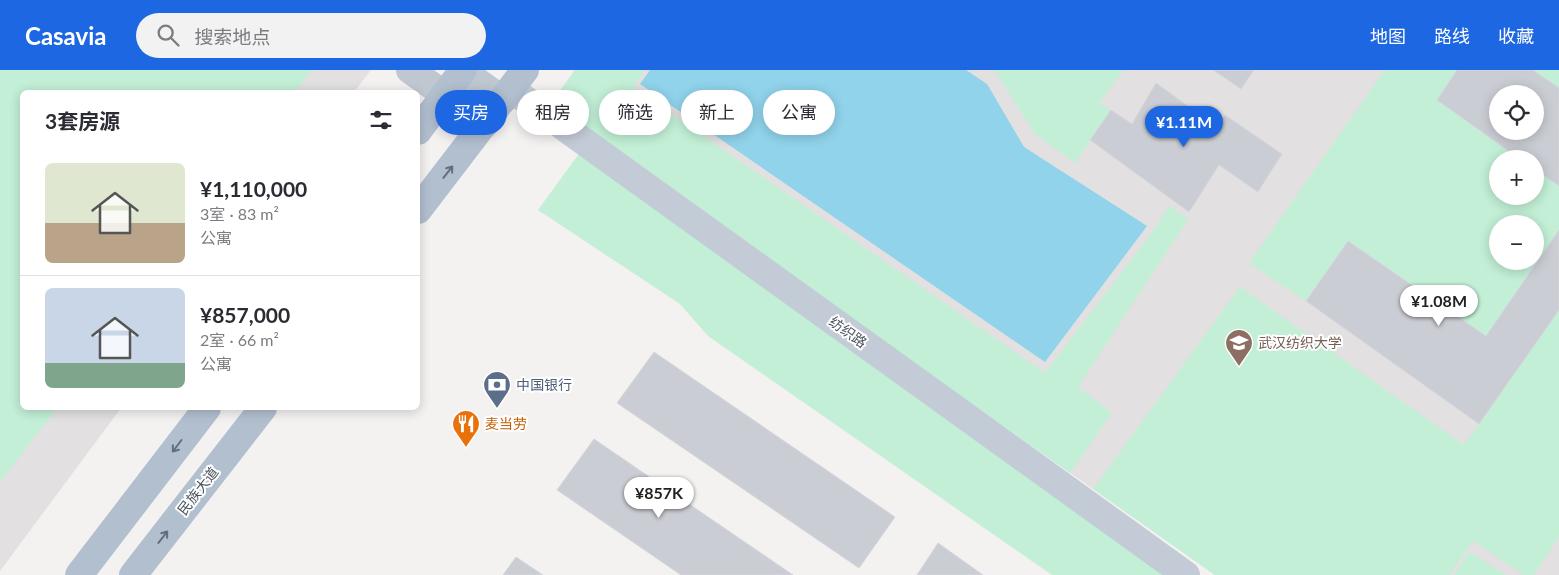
<!DOCTYPE html>
<html lang="zh">
<meta charset="utf-8">
<style>
:root{--surface:#fff;--page:#f2f2f3;--text:#2b2b33;--muted:#7c7c81;--line:#e1e1e2;--accent:#1d67e2}
body{margin:0;font-family:Lato,"Noto Sans SC",sans-serif;background:var(--page);color:var(--text);height:100vh;display:flex;flex-direction:column;font-size:19px;white-space:nowrap}
*{box-sizing:border-box;margin:0}
p{font-size:16px;color:var(--muted)}
.icon{flex:none;width:28px;height:28px;fill:none;stroke:currentColor;stroke-width:2;stroke-linecap:round;stroke-linejoin:round}
.map{position:relative;flex:1;overflow:hidden}
.side{position:absolute;left:20px;top:20px;width:400px;height:320px;display:flex;flex-direction:column;background:var(--surface);border-radius:8px;box-shadow:0 2px 12px #0003}
.side>*{flex:none}
.banner{position:absolute;left:435px;top:20px;width:475px;height:45px;display:flex;gap:10px}
.controls{position:absolute;left:1489px;top:15px;display:grid;gap:10px}
.controls a{display:grid;place-items:center;width:55px;height:55px;border-radius:50%;background:var(--surface);box-shadow:0 2px 12px #0003;font-size:25px}
.price{position:absolute;translate:-50% -42px;padding:0 11px;border-radius:18px;background:#fff;color:#222;font-size:16px;line-height:32px;filter:drop-shadow(0 1px 2px #0008)}
.price::after{content:'';position:absolute;left:50%;top:30px;width:15px;height:11px;margin-left:-8px;background:inherit;clip-path:polygon(0 0,100% 0,50% 100%)}
.price.on{background:var(--accent);color:#fff}
ul{padding:0;list-style:none}
li{display:flex;align-items:center;gap:15px;height:125px;padding:0 25px}
li+li{border-top:1px solid var(--line)}
li span{display:grid;place-items:center;flex:none;width:140px;height:100px;border-radius:8px;color:#555}
li>.icon{margin-inline-start:auto}
span .icon{width:60px;height:60px;fill:#fffc;stroke-width:1}
li b{font-size:21px}
h2{display:flex;justify-content:space-between;align-items:center;height:60px;padding:0 25px;font-size:21px}
.tag{padding:0 18px;border-radius:22px;background:var(--surface);box-shadow:0 2px 12px #0003;font-size:18px;line-height:45px}
.tag.on{background:var(--accent);color:#fff}
header{display:flex;align-items:center;gap:30px;box-sizing:border-box;height:70px;padding:0 25px;background:var(--accent);color:#fff}
header strong{font-size:24px}
nav{display:flex;gap:28px;margin-inline-start:auto;font-size:18px}
.search{width:350px;height:45px;background:var(--page);display:flex;align-items:center;gap:12px;box-sizing:border-box;padding:0 18px;border-radius:28px;color:var(--muted);font-size:19px}
.map>svg:first-child{display:block}
.education{fill:#e2e0e0;fill-rule:evenodd}
.green{fill:#c2efd6;fill-rule:evenodd}
.water{fill:#90d3eb}
.building{fill:#cbcdd4;stroke:#d5d7dc;fill-rule:evenodd}
.lines{fill:none;stroke-linecap:round;stroke-linejoin:round}
.street{stroke:#bfc8d0;stroke-width:28}
.secondary{stroke:#c3cbd7;stroke-width:28}
.primary{stroke:#b2bfcf;stroke-width:28}
.oneway{stroke:#636e7b}
.labels{text-anchor:middle;stroke-width:4;stroke-linejoin:round;paint-order:stroke}
.street-label{font-size:14px;fill:#49535f;stroke:#fff}
.education-label{font-size:14px;fill:#785e54;stroke:#fff;text-anchor:start}
.service-label{font-size:14px;fill:#4e5e75;stroke:#fff;text-anchor:start}
.food-label{font-size:14px;fill:#c56008;stroke:#fff;text-anchor:start}
</style>
<header>
<strong>Casavia</strong>
<div class="search"><svg class="icon" aria-label="search" viewBox="0 0 24 24"><circle cx="10" cy="10" r="6"/><path d="M15 15l6 6"/></svg>搜索地点</div>
<nav><a>地图</a><a>路线</a><a>收藏</a></nav>
</header>
<div class="map">
<svg width="1559" height="505" viewBox="0 0 1559 505">
<rect width="100%" height="100%" fill="#f4f1f1"/>
<g class="education">
<polygon points="0,0 371,0 354,22 22,22 22,338 121,338 0,501"/>
<path d="M575 0H1559V505H1215L549 36ZM1498 24H1535V61H1498ZM1498 89H1535V126H1498ZM1498 154H1535V191H1498Z"/>
</g>
<g class="green">
<polygon points="0,0 312,0 295,22 22,22 22,338 57,338 0,412"/>
<polygon points="575,0 645,0 633,17 1045,303 1154,160 1169,136 1188,149 1078,317 1112,343 1070,403 549,36"/>
<polygon points="997,0 1123,0 1099,34 1111,40 1075,93 1035,64 995,1"/>
<path d="M1385 0H1457L1437 30 1520 89H1498V126H1535V99L1559 116V160L1486 266 1348 171 1306 231 1249 193ZM1498 154H1535V191H1498Z"/>
<polygon points="1533,0 1559,0 1559,18"/>
<polygon points="586,74 1186,505 1052,505 708,266 680,234 538,140"/>
<polygon points="1240,217 1464,375 1559,240 1559,466 1534,505 1524,505 1473,471 1449,505 1215,505 1093,419"/>
<polygon points="1469,482 1506,505 1454,505"/>
</g>
<polygon class="water" points="650,0 966,0 987,14 1024,77 1147,156 1045,292 640,14"/>
<g class="building">
<polygon points="1213,0 1254,0 1241,19"/>
<path d="M1457 0H1533L1559 18V116L1535 99V89H1520L1437 30ZM1498 24H1535V61H1498Z"/>
<polygon points="1156,13 1217,57 1225,45 1282,84 1258,122 1219,95 1189,142 1090,70 1111,40 1132,54"/>
<polygon points="1559,160 1559,240 1479,354 1306,231 1348,171 1486,266"/>
<polygon points="654,282 895,447 859,498 617,333"/>
<polygon points="594,369 793,505 681,505 557,420"/>
<polygon points="938,473 983,505 917,505"/>
<polygon points="516,487 543,505 503,505"/>
</g>
<g class="lines">
<g class="street">
<polyline points="410,0 485,54"/>
<polyline points="461,0 503,30"/>
</g>
<polyline class="secondary" points="511,19 1186,505"/>
<g class="primary">
<polyline points="418,61 463,0"/>
<polyline points="418,140 525,0"/>
<polyline points="79,505 207,338"/>
<polyline points="133,505 263,338"/>
</g>
</g>
<defs><path id="oneway-shaft" d="M-6 0H5M1.5-3L5.5 0L1.5 3" fill="none" stroke-width="1.6" stroke-linecap="round" stroke-linejoin="round" transform="scale(1.25)"/></defs>
<g class="oneway">
<use href="#oneway-shaft" transform="translate(448 102) rotate(-52)"/>
<use href="#oneway-shaft" transform="translate(177 376) rotate(127)"/>
<use href="#oneway-shaft" transform="translate(163 467) rotate(-52)"/>
</g>
<defs>
<symbol id="university-pin" viewBox="-11 -11 22 30"><path d="M0 17L-7.5 6A9.5 9.5 0 1 1 7.5 6Z" fill="#8d6e63" stroke="#fff"/><path d="M0-5L7-2L0 1L-7-2ZM-4 1L0 2.5L4 1V4Q0 6-4 4Z" fill="#fff"/></symbol>
<symbol id="bank-pin" viewBox="-11 -11 22 30"><path d="M0 17L-7.5 6A9.5 9.5 0 1 1 7.5 6Z" fill="#5c6f8a" stroke="#fff"/><path d="M-6-4H6V4H-6ZM0-2.3a2.3 2.3 0 1 0 0 4.6a2.3 2.3 0 1 0 0-4.6Z" fill="#fff"/></symbol>
<symbol id="restaurant-pin" viewBox="-11 -11 22 30"><path d="M0 17L-7.5 6A9.5 9.5 0 1 1 7.5 6Z" fill="#e8710a" stroke="#fff"/><path d="M-5-6h1v4h1v-4h1v4h1v-4h1v5L-1.5 .5V6h-2V.5L-5-1ZM5-6V6H3V1.5H1.5Q1.5-4 5-6Z" fill="#fff"/></symbol>
</defs>
<g fill-rule="evenodd">
<use href="#university-pin" x="1223" y="257" width="32" height="43"/>
<use href="#bank-pin" x="481" y="299" width="32" height="43"/>
<use href="#restaurant-pin" x="450" y="338" width="32" height="43"/>
</g>
<g class="labels">
<g class="street-label">
<text transform="translate(848 262) rotate(36)" y="5">纺织路</text>
<text transform="translate(198 421) rotate(-52)" y="5">民族大道</text>
</g>
<g class="education-label">
<text x="1258" y="278">武汉纺织大学</text>
</g>
<g class="service-label">
<text x="516" y="320">中国银行</text>
</g>
<g class="food-label">
<text x="485" y="359">麦当劳</text>
</g>
</g>
</svg>
<div class="controls">
<a><svg class="icon" aria-label="locate" viewBox="0 0 24 24"><circle cx="12" cy="12" r="6"/><path d="M12 2v4M12 18v4M2 12h4M18 12h4"/></svg></a>
<a>+</a>
<a>−</a>
</div>
<b class="price on" style="left:1184px;top:78px">¥1.11M</b>
<b class="price" style="left:1439px;top:257px">¥1.08M</b>
<b class="price" style="left:659px;top:449px">¥857K</b>
<div class="banner">
<a class="tag on">买房</a>
<a class="tag">租房</a>
<a class="tag">筛选</a>
<a class="tag">新上</a>
<a class="tag">公寓</a>
</div>
<section class="side">
<h2>3套房源<svg class="icon" aria-label="filters" viewBox="0 0 24 24"><path d="M4 7h16M4 17h16"/><circle cx="9" cy="7" r="2"/><circle cx="15" cy="17" r="2"/></svg></h2>
<ul>
<li><span style="background:linear-gradient(#dfe7d0 60%,#b9a48a 0)"><svg class="icon" aria-label="home" viewBox="0 0 24 24"><path d="M3 11l9-7 9 7M6 9v11h12V9"/></svg></span><div><b>¥1,110,000</b><p>3室 · 83 m²</p><p>公寓</p></div></li>
<li><span style="background:linear-gradient(#c9d6e8 75%,#7fa58c 0)"><svg class="icon" aria-label="home" viewBox="0 0 24 24"><path d="M3 11l9-7 9 7M6 9v11h12V9"/></svg></span><div><b>¥857,000</b><p>2室 · 66 m²</p><p>公寓</p></div></li>
</ul>
</section>
</div>
